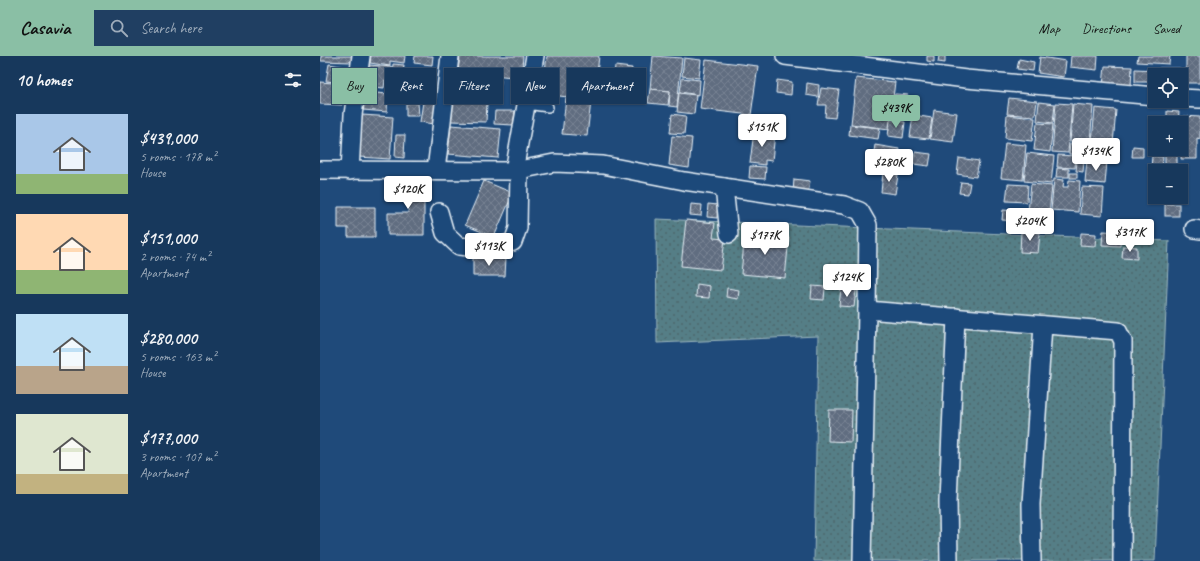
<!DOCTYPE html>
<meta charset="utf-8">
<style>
:root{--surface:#17385c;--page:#203f62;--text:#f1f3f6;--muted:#9eacbb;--line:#365272;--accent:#8abfa5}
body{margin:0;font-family:Caveat,sans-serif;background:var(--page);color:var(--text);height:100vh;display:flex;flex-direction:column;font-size:15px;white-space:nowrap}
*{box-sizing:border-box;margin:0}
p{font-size:13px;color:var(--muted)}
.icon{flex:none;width:22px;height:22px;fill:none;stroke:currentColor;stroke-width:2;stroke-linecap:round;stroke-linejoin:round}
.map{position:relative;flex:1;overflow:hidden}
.panel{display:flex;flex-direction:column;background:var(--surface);width:320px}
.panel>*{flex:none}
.hud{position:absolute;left:12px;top:12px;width:380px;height:36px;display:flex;gap:8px}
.controls{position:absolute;left:828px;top:12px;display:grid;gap:8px}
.controls a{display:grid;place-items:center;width:40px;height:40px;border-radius:0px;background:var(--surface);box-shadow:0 1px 3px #0004,0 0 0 1px var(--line);font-size:20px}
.price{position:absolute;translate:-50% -34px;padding:0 9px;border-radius:4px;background:#fff;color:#222;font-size:13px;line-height:26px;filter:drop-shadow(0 1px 2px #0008)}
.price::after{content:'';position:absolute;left:50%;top:24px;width:12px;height:9px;margin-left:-6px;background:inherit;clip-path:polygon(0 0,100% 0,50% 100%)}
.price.current{background:var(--accent);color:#111}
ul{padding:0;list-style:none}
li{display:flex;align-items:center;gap:12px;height:100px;padding:0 16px}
li span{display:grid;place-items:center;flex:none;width:112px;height:80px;border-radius:0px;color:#555}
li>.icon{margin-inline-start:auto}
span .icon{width:48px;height:48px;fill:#fffc;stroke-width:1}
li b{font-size:17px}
h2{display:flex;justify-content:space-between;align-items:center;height:48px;padding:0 16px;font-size:17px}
.tag{padding:0 14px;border-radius:0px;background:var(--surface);box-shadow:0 1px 3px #0004,0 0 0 1px var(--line);font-size:14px;line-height:36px}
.tag.current{background:var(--accent);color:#111}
header{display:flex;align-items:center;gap:24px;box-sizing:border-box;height:56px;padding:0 20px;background:var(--accent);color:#111}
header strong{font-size:19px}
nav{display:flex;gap:22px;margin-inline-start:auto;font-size:14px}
.search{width:280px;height:36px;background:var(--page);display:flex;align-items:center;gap:10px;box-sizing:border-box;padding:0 14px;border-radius:0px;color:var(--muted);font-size:15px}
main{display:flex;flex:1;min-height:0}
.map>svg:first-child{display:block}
.grass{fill:url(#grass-dots);stroke:#9eb8bf}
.building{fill:url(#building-cross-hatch);stroke:#e8f1f8}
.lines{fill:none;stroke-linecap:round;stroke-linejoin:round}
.lane-casing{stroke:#e8f1f8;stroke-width:12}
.street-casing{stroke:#e8f1f8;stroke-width:20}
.lane{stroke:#1f4a7a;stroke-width:9}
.street{stroke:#1f4a7a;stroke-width:17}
</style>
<header>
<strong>Casavia</strong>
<div class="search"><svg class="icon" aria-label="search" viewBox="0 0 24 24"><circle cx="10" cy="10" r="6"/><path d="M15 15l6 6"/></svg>Search here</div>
<nav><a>Map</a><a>Directions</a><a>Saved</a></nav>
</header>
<main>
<section class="panel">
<h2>10 homes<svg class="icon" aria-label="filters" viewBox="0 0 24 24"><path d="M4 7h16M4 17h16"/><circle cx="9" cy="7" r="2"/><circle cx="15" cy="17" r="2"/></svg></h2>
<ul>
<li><span style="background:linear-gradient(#a9c7e8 75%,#8fb573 0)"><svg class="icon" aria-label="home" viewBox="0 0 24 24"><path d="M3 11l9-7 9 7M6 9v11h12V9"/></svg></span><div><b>$439,000</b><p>5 rooms · 178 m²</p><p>House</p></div></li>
<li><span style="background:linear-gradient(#ffd9b3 70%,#8fb573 0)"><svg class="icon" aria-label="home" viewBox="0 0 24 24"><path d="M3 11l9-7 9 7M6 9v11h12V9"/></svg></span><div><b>$151,000</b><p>2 rooms · 74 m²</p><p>Apartment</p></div></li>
<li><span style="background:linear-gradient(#bfe0f5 65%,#b9a48a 0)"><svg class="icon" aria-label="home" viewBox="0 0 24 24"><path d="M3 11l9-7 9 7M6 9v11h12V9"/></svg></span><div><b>$280,000</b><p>5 rooms · 163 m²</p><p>House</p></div></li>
<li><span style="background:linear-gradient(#dfe7d0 75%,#c2b280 0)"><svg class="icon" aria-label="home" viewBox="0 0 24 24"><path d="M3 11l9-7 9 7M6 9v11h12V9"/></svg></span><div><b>$177,000</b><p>3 rooms · 107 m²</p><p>Apartment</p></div></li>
</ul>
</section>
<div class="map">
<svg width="880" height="505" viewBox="0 0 880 505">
<defs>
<pattern id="grass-dots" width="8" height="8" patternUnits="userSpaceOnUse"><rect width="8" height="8" fill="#557e86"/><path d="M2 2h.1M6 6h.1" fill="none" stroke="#4e666b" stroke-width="1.8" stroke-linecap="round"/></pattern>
<pattern id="building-cross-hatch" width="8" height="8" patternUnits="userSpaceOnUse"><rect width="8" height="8" fill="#606d80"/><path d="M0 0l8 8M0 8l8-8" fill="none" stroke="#778293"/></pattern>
</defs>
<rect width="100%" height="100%" fill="#1f4a7a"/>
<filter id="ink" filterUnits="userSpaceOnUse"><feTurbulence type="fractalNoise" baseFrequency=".025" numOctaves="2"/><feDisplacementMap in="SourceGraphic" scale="8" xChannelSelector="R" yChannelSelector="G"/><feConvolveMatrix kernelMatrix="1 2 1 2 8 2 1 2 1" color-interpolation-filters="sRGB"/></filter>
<g filter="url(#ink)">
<polygon class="grass" points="336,163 849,185 835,505 494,505 498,280 337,287"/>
<g class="building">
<polygon points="1,0 32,0 32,6 1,5"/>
<polygon points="51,0 85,0 84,7 70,5 70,10 50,7"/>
<polygon points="95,0 113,0 112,9 94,7"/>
<polygon points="140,0 203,0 201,22 138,15"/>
<polygon points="227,0 279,0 274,44 222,38"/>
<polygon points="333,0 362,2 357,51 349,50 350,35 330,33"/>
<polygon points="607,0 614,0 614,6 607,5"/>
<polygon points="619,0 625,0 625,7 618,6"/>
<polygon points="751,0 778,0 777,14 750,11"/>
<polygon points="818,0 850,0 849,8 817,6"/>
<rect x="866" y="0" width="14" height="27"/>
<polygon points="720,1 746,5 744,21 718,17"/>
<polygon points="364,2 381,4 379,22 362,20"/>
<polygon points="699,3 714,6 713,15 697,13"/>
<polygon points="386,4 438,10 431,59 380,53"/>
<polygon points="9,8 26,11 24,27 6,25"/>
<polygon points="73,8 84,9 82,27 71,26"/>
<polygon points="49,9 72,11 70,25 65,24 64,32 46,30"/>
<polygon points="295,10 312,12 310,29 293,27"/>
<polygon points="785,10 812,11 811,30 783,29"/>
<polygon points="839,12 860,12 859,19 839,19"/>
<polygon points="815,13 836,14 835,26 815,26"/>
<polygon points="86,18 102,20 99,46 84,44"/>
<polygon points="163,22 181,24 180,37 162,35"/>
<polygon points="362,22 380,24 379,39 360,36"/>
<polygon points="536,22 575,26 569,73 531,68"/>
<rect x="134" y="23" width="24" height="19"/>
<polygon points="457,24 472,26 471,39 456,37"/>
<polygon points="0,26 24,28 22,49 0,48"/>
<polygon points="487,27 499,29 498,41 486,39"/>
<polygon points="501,32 519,34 515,62 505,61 506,49 498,49"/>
<polygon points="330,33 350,35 348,49 328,47"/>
<polygon points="44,36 68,38 67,56 43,54"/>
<polygon points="359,37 376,39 374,58 357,56"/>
<polygon points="575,38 588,39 586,54 573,52"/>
<polygon points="104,39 118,41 114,68 100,66"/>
<polygon points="246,42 271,45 267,80 242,78"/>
<polygon points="689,42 717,45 715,60 687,58"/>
<polygon points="131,46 167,47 166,66 131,65"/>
<polygon points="719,46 735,48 733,67 717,65"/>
<polygon points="86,47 98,47 99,60 86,60"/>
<polygon points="736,47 752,48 748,97 732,96"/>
<polygon points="753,48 773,50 770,87 750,86"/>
<polygon points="775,52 796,54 793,88 772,86"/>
<polygon points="614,54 637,57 633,86 610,83"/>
<polygon points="175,55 195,55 193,69 174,68"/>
<polygon points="847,55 859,56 858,67 847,66"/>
<polygon points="352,58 366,60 364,78 350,77"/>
<polygon points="42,59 73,61 70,103 39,101"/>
<polygon points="593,59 612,62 609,83 590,81"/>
<polygon points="687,59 715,62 712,85 685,82"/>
<polygon points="863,60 880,61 880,83 877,82 877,103 861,103"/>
<polygon points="570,64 585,66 583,82 568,80"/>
<polygon points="717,67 733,68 730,96 714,94"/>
<polygon points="131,69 181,73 178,102 128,98"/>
<polygon points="530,69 560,72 558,83 529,79"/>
<polygon points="434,75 455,77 452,105 445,104 445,109 430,107"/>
<polygon points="76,79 85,79 84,102 75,101"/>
<polygon points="352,80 372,82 369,112 349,109"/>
<polygon points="685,87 706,89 703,124 681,122"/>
<polygon points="750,88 770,89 769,103 760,102 760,98 749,98"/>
<polygon points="555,89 579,93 577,111 552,108"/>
<polygon points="813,90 823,91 823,101 812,101"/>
<rect x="845" y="93" width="12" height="17"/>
<polygon points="595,96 611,98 609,110 593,108"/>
<polygon points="707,97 734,100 731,128 704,125"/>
<polygon points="738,99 756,100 755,112 737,111"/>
<polygon points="832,100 843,101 842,113 831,113"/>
<polygon points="639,102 659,105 656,121 637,118"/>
<polygon points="767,103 787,105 785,128 765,126"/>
<polygon points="757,105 764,105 763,116 756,115"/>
<polygon points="430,110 446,111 445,123 429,122"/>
<polygon points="737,112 749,113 749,121 736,121"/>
<polygon points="563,117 578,119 575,138 561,136"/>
<rect x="750" y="117" width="7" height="5"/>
<polygon points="474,123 490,125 488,138 473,136"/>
<polygon points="734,123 744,124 743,131 748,131 749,124 760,125 758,156 731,154"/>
<polygon points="74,125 104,125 104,137 92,137 92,141 104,141 104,179 68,179 68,157 88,157 89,140 74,140"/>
<polygon points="164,125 193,137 174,181 145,169"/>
<polygon points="641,126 650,127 648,138 639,137"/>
<polygon points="688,128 708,129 707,146 686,145"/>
<polygon points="711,128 732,130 729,158 708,155"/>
<polygon points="762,131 784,132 782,160 760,158"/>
<polygon points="371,148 382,149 381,160 370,159"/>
<polygon points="388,148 398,149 397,162 387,161"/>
<rect x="845" y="148" width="14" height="12"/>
<polygon points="18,151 55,151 55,181 28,181 28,172 18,172"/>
<polygon points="683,154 695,155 694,165 682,164"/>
<polygon points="366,164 395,167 393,182 405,183 401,214 361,210"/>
<polygon points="783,175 801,176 800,190 782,189"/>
<polygon points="701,176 720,177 718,197 700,196"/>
<polygon points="425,177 469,181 465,222 421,218"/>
<polygon points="761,177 776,178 775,190 760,189"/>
<polygon points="803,190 817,191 817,203 802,202"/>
<polygon points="153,202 186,202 185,220 153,220"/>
<polygon points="377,228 390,230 389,242 376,241"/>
<polygon points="492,230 505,231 504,244 491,243"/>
<polygon points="407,232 419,234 418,243 406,241"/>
<polygon points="521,232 536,234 534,251 519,250"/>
<polygon points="509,354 532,354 531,386 508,385"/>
</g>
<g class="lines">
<defs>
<polyline id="lane" points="206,48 228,51"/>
<g id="street">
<polyline points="465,0 646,23 835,40"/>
<polyline points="861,42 880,43"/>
<polyline points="0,114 194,115 215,0"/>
<polyline points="116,114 130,0"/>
<polyline points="30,115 33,59 41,0"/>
<polyline points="194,115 234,107 283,109 364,125 524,149 540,155 548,169 547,254 542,505"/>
<polyline points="404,131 409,178"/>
<polyline points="119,156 125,177 139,190 169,193 193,186 198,172 199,114"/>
<polyline points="874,173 880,174"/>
<polyline points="547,254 798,275 803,285 802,505"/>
<polyline points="629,505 628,445 636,261"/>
<polyline points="712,505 711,448 723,269"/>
</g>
</defs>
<use href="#lane" class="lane-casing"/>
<use href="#street" class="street-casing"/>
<use href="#lane" class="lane"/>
<use href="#street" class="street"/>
</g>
</g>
</svg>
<div class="controls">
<a><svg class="icon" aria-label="locate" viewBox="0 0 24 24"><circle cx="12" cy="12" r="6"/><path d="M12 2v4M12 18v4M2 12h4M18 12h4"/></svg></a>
<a>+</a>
<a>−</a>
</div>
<b class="price current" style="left:576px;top:73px">$439K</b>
<b class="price" style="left:442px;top:92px">$151K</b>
<b class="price" style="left:776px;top:116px">$134K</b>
<b class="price" style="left:569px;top:127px">$280K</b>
<b class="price" style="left:88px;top:154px">$120K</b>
<b class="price" style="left:710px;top:186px">$204K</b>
<b class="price" style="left:810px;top:197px">$317K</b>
<b class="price" style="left:445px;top:200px">$177K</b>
<b class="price" style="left:169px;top:211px">$113K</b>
<b class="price" style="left:527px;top:242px">$124K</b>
<div class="hud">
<a class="tag current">Buy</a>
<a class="tag">Rent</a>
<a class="tag">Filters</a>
<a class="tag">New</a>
<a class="tag">Apartment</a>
</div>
</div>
</main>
